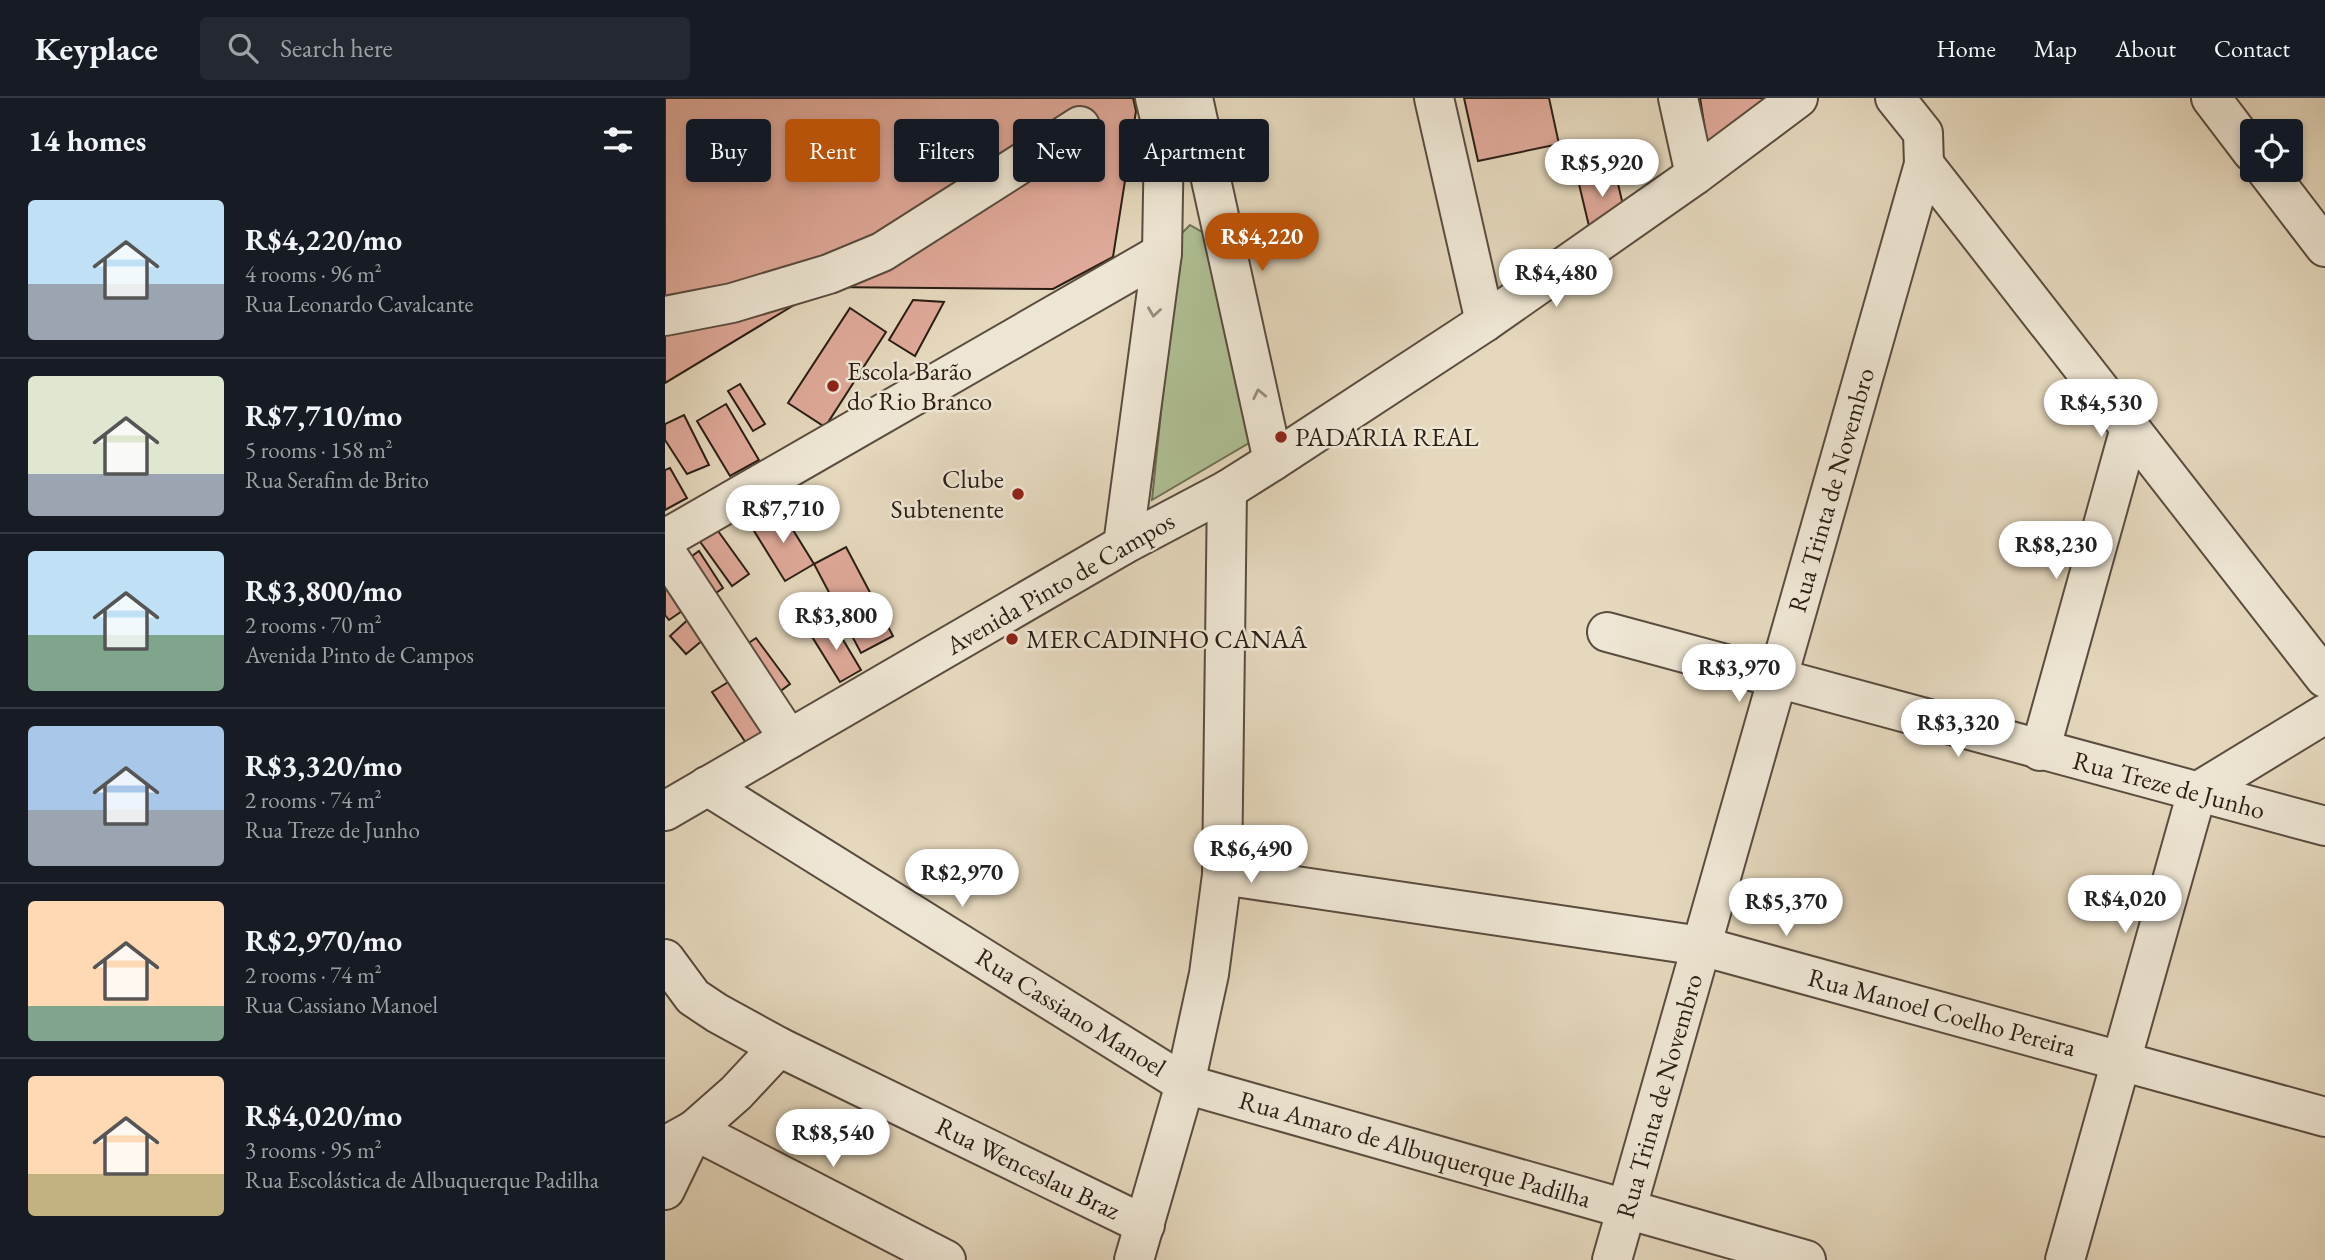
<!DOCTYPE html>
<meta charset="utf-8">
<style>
:root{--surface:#171b24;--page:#242831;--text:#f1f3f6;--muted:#9ea1a6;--line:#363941;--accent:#b45309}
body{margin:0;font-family:"EB Garamond",serif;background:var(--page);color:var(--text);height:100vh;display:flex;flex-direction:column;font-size:26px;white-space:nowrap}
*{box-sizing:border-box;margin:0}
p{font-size:23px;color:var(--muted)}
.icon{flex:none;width:38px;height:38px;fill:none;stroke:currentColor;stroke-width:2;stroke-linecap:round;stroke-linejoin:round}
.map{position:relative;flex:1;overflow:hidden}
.side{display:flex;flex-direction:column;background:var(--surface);width:665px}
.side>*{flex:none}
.top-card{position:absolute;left:21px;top:21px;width:665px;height:63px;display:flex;gap:14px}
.buttons{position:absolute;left:1575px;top:21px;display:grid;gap:14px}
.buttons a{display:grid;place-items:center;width:63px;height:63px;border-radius:7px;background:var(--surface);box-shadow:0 4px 10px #0003;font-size:35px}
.price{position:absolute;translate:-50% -60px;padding:0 16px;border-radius:24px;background:#fff;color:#222;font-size:23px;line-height:46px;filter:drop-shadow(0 2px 4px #0008)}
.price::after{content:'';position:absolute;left:50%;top:42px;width:21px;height:16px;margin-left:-10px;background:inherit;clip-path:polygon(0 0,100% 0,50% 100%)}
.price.active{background:var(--accent);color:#fff}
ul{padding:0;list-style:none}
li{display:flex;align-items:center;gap:21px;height:175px;padding:0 28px}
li+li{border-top:2px solid var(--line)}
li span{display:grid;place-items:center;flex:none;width:196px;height:140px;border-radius:7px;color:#555}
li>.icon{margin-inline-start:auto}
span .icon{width:84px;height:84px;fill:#fffc;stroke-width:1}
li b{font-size:30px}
h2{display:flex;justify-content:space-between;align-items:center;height:84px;padding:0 28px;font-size:30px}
.tag{padding:0 24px;border-radius:7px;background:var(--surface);box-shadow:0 4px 10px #0003;font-size:24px;line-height:63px}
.tag.active{background:var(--accent);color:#fff}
header{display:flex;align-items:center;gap:42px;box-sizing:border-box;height:98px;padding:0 35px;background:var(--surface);border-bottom:2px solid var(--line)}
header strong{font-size:33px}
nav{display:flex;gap:38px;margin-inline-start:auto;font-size:24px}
.search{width:490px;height:63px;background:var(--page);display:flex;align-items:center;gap:18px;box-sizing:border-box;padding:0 24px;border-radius:7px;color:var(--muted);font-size:26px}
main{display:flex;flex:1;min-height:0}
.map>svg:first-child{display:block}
.green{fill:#afc095;stroke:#6d6f55;stroke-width:2}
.building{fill:#dfa999;stroke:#2b1e15;stroke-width:2}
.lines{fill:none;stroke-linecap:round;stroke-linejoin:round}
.minor-casing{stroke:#5a4c3f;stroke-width:42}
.minor{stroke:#eee6d4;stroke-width:38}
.oneway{stroke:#968c7e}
.poi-dot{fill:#8f2418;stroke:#eee6d4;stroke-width:2.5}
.labels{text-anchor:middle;stroke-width:5;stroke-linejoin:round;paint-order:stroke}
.poi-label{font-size:26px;fill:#2b1e15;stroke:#eee6d4;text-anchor:start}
.street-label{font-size:26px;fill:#2b1e15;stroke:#eee6d4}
</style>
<header>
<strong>Keyplace</strong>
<div class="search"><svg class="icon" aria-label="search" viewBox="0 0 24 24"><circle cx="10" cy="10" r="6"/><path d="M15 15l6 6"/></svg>Search here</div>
<nav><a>Home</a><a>Map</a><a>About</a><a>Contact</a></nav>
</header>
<main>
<section class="side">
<h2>14 homes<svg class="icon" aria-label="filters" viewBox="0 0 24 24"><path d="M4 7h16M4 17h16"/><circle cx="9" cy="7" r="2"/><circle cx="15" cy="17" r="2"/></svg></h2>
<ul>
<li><span style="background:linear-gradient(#bfe0f5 60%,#9aa5b1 0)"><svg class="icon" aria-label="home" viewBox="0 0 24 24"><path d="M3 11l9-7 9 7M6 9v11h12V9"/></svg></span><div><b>R$4,220/mo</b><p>4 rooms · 96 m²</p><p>Rua Leonardo Cavalcante</p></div></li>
<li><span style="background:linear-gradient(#dfe7d0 70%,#9aa5b1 0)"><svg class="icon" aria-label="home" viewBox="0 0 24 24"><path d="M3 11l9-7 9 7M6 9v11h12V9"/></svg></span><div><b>R$7,710/mo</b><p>5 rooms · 158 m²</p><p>Rua Serafim de Brito</p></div></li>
<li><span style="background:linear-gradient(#bfe0f5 60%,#7fa58c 0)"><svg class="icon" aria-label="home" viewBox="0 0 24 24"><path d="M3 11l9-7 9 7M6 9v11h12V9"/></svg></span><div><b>R$3,800/mo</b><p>2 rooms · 70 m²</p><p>Avenida Pinto de Campos</p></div></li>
<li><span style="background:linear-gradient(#a9c7e8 60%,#9aa5b1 0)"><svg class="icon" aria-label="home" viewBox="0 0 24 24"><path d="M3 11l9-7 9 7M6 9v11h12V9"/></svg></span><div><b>R$3,320/mo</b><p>2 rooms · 74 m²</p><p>Rua Treze de Junho</p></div></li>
<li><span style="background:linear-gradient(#ffd9b3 75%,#7fa58c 0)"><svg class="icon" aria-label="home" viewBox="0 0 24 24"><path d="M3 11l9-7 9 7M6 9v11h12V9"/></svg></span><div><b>R$2,970/mo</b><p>2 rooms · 74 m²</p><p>Rua Cassiano Manoel</p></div></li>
<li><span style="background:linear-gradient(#ffd9b3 70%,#c2b280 0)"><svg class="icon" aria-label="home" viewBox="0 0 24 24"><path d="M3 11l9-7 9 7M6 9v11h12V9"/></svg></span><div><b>R$4,020/mo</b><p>3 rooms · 95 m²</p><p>Rua Escolástica de Albuquerque Padilha</p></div></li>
</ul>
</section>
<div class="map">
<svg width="1660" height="1162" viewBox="0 0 1660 1162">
<rect width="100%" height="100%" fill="#e5d8bd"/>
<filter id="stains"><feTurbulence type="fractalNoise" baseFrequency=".00286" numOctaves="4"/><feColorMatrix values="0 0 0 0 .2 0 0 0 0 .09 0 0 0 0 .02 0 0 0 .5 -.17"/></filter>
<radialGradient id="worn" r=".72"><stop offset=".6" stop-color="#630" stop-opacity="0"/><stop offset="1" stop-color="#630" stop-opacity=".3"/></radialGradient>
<polygon class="green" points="525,127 542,137 584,345 487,402 514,138"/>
<g class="building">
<polygon points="0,0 468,0 471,13 448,159 388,191 159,189 0,285"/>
<polygon points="799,0 884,0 894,46 813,63"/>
<polygon points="1035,0 1106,0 1043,50"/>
<polygon points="950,73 961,120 924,128 913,82"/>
<polygon points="248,202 279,204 250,258 224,242"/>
<polygon points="185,210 221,234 160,329 123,305"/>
<polygon points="75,286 100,326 88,333 63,293"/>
<polygon points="61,306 94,362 65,378 32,323"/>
<polygon points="19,317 44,367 22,376 0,342 0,326"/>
<polygon points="5,370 22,400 0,412 0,372"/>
<polygon points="115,411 149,466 120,483 86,428"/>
<polygon points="48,426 84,476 67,488 31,438"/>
<polygon points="181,449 228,538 196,555 149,466"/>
<polygon points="34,453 58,490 41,502 16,466"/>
<polygon points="0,477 23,509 4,522 0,517"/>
<polygon points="27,518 44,537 21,556 5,538"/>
<polygon points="168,525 196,572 175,584 146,537"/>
<polygon points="91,540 125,586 106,600 72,553"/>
<polygon points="73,578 106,629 81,645 47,594"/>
</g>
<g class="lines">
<defs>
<g id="minor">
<polyline points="528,0 608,363"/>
<polyline points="769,0 820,224"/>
<polyline points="1013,0 1030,77"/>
<polyline points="1546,0 1587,54"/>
<polyline points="1259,66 1660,580"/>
<polyline points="1601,72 1660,149"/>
<polyline points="0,218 67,205 164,176 217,154 415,28"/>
<polyline points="0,441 497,155"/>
<polyline points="458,447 497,155 499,37 490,0"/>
<polyline points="0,453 124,641"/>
<polyline points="942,534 1660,728"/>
<polyline points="1375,653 1465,330"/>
<polyline points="42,688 520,986 1141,1162"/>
<polyline points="0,713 458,447 562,392 608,363 820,224 1030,77 1133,0"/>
<polyline points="557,777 1036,848 1660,1019"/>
<polyline points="0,861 28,899 52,915 114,949 480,1127"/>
<polyline points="0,1048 29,1032 281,1162"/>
<polyline points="0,1092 29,1032 71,995 114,949"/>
<polyline points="469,1162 520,986 544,876 557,777 562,392"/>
<polyline points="947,1162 1259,66 1258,35 1230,0"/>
<polyline points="1400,1162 1532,694 1660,616"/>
</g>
</defs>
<use href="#minor" class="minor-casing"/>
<use href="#minor" class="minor"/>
</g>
<defs><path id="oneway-chevron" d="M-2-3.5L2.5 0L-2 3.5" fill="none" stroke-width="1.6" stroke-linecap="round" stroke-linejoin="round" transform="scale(1.75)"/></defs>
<g class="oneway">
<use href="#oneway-chevron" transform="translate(489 214) rotate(98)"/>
<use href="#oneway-chevron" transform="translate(594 296) rotate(-102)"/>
</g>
<g class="poi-dot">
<circle cx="168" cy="288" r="7"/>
<circle cx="616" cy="339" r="7"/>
<circle cx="353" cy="396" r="7"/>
<circle cx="347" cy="541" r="7"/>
</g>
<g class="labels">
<g class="poi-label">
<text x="182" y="282">Escola Barão<tspan x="182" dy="30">do Rio Branco</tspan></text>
<text x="630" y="348">PADARIA REAL</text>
<text x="339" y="390" text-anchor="end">Clube<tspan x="339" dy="30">Subtenente</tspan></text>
<text x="361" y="550">MERCADINHO CANAÂ</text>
</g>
<g class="street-label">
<text transform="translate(1166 392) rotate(-74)" y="9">Rua Trinta de Novembro</text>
<text transform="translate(395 485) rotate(-30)" y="9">Avenida Pinto de Campos</text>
<text transform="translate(1504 687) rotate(15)" y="9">Rua Treze de Junho</text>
<text transform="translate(406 914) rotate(32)" y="9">Rua Cassiano Manoel</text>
<text transform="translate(1277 914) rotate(15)" y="9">Rua Manoel Coelho Pereira</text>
<text transform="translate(994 998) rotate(-74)" y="9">Rua Trinta de Novembro</text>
<text transform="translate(750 1051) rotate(16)" y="9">Rua Amaro de Albuquerque Padilha</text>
<text transform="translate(363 1070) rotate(26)" y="9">Rua Wenceslau Braz</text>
</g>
</g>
<rect width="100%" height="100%" filter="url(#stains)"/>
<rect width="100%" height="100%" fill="url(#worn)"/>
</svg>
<div class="buttons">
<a><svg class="icon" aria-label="locate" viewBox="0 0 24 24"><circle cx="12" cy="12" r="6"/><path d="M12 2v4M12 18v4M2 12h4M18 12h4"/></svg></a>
</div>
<b class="price" style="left:937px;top:101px">R$5,920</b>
<b class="price active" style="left:597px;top:175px">R$4,220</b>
<b class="price" style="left:891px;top:211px">R$4,480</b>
<b class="price" style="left:1436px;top:341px">R$4,530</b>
<b class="price" style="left:118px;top:447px">R$7,710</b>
<b class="price" style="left:1391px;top:483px">R$8,230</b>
<b class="price" style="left:171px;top:554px">R$3,800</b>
<b class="price" style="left:1074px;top:606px">R$3,970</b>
<b class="price" style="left:1293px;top:661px">R$3,320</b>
<b class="price" style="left:586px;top:787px">R$6,490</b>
<b class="price" style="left:297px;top:811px">R$2,970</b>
<b class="price" style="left:1460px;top:837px">R$4,020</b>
<b class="price" style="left:1121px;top:840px">R$5,370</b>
<b class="price" style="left:168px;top:1071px">R$8,540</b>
<div class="top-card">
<a class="tag">Buy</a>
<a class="tag active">Rent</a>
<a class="tag">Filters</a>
<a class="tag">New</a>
<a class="tag">Apartment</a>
</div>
</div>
</main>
